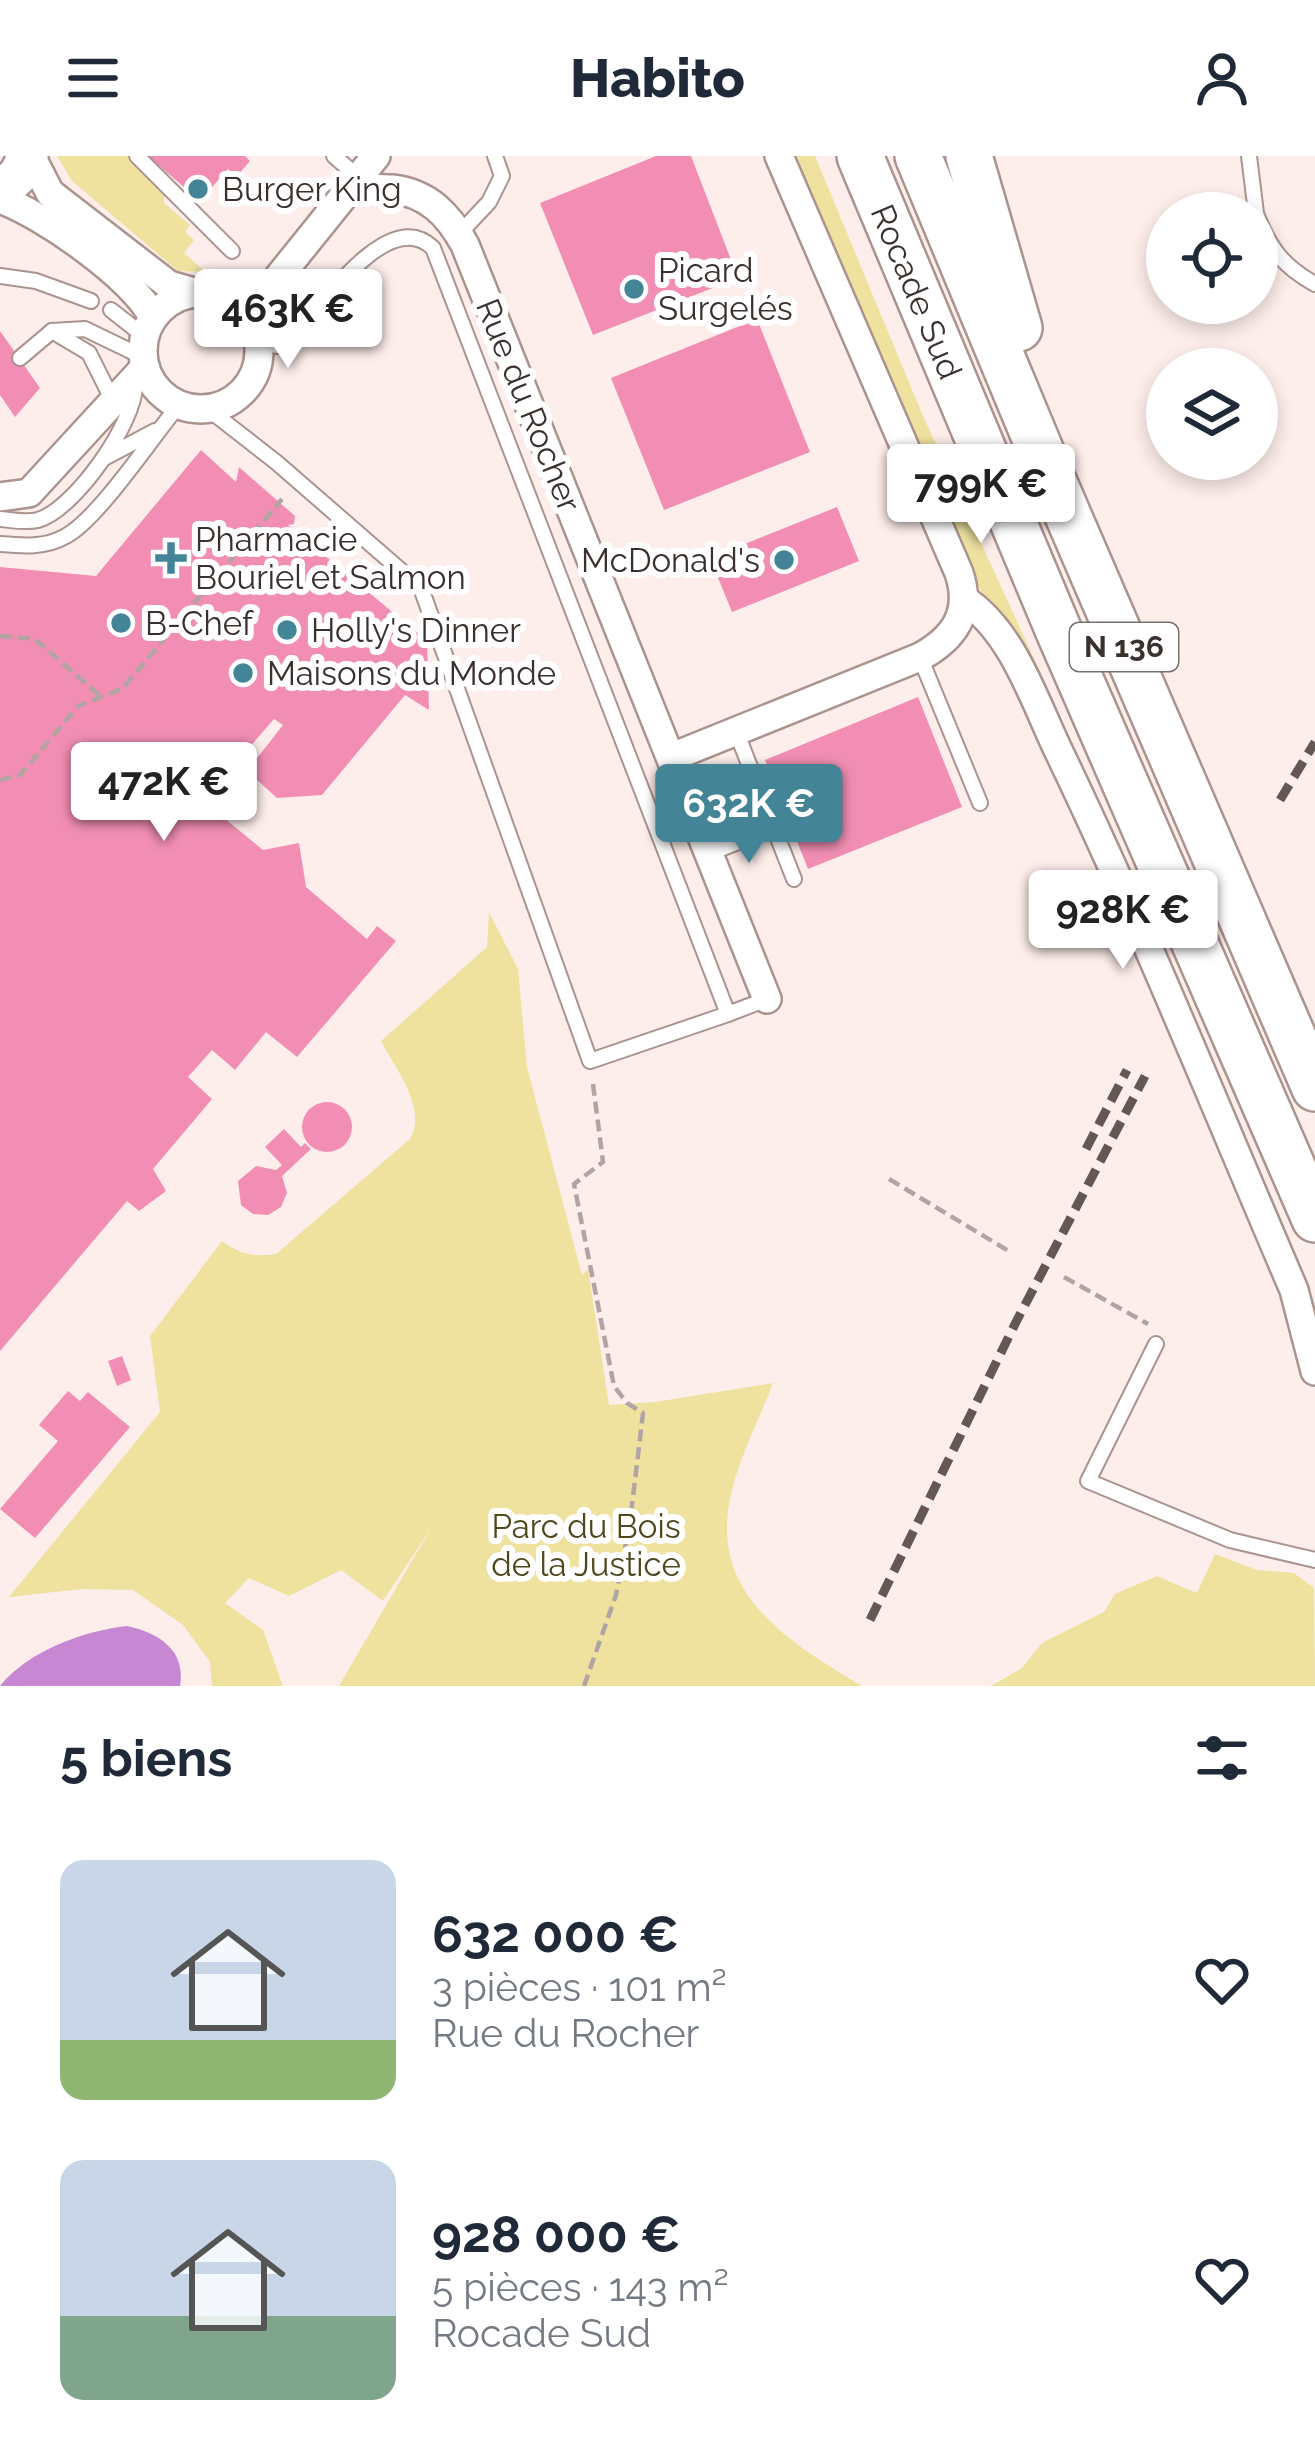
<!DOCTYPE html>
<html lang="fr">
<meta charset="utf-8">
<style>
:root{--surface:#fff;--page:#f6f6f7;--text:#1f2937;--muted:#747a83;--accent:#438497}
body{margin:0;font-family:Raleway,sans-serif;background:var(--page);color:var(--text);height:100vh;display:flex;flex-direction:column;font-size:45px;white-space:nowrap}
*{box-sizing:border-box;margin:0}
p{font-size:39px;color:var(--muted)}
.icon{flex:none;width:66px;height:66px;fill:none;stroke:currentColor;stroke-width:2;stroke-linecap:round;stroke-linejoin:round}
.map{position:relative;height:1530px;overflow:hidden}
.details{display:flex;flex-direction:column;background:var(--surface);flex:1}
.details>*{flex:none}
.controls{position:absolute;left:1146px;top:36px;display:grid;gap:24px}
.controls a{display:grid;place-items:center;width:132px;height:132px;border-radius:50%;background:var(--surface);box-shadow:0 6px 18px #0003;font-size:60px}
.price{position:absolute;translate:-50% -102px;padding:0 27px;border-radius:12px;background:#fff;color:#222;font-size:39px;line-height:78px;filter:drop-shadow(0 3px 6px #0008)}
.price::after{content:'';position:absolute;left:50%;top:72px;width:36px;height:27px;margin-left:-18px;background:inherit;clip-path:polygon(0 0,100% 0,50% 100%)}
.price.on{background:var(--accent);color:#fff}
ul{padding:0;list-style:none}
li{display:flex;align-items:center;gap:36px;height:300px;padding:0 60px}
li span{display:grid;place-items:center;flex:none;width:336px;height:240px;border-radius:24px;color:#555}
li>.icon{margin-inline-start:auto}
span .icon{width:144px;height:144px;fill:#fffc;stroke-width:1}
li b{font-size:51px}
h2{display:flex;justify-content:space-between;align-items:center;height:144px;padding:0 60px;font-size:51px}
header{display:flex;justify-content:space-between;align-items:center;height:156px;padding:0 60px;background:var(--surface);font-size:54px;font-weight:800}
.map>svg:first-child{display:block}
.green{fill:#efe29f}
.water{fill:#c887d2}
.building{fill:#f28eb4}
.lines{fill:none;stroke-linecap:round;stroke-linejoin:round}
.service-casing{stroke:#ab938e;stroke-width:18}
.minor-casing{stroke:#ab938e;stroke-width:32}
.secondary-casing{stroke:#ab938e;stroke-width:44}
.trunk-casing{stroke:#ab938e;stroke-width:50}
.path{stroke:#b2a4a2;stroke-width:4.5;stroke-dasharray:12 6;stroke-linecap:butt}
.service{stroke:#fff;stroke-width:14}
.minor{stroke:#fff;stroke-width:27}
.secondary{stroke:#fff;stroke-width:39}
.trunk{stroke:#fff;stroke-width:45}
.rail{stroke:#635856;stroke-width:9;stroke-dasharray:18 9;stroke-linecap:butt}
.poi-dot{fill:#438497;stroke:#fff;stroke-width:4.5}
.labels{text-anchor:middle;stroke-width:12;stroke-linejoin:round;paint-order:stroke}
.shield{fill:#fff;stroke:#756e6d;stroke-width:3}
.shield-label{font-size:30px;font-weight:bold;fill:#3a302e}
.poi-label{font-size:33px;fill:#3a302e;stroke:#fff;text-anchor:start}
.street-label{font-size:33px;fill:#3a302e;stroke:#fff}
.park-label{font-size:33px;fill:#50481d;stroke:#fff}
</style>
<header><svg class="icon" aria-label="menu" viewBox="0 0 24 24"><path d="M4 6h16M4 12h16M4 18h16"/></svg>Habito<svg class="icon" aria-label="person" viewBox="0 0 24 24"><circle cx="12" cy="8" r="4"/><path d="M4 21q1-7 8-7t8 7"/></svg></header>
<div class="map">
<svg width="1315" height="1530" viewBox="0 0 1315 1530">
<rect width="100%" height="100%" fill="#feeeeb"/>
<g class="green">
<polygon points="57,0 128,0 164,31 164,47 190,69 185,76 194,84 184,97 206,116 178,115 72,25"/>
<polygon points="794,0 815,0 923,260 1047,531 987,450"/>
<path d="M489 756 518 813 527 911 582 1119 588 1113 609 1249 655 1246 773 1227C759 1265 735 1309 729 1349 713 1441 793 1489 862 1530H339L431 1372 383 1445 341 1414 289 1440 249 1422 225 1447 263 1474 283 1530H212L210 1506 183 1469 133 1434 82 1433 9 1441 160 1256 150 1180 222 1085C241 1099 253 1101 276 1098L410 983C428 953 395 912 381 885L487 791Z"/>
<polygon points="1215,1398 1257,1414 1294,1417 1314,1432 1315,1530 991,1530 1022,1512 1042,1487 1104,1456 1115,1438 1157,1420 1197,1437"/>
</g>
<path class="water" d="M127 1470C159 1477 186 1494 180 1530H0C28 1495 83 1475 127 1470Z"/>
<g class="building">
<polygon points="148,0 245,0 250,5 237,20 228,13 200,45"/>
<polygon points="656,0 691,0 738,122 593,179 540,47"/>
<polygon points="757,163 810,296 664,354 611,222"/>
<polygon points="0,175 40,232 15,261 0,239"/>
<polygon points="201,294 236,326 239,311 295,360 294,368 288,369 427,485 429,554 405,539 322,639 277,642 247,615 283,569 274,563 229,615 198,588 173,620 263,694 299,687 306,731 367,783 377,770 396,785 297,901 266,876 235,914 212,894 188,921 212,943 153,1013 166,1035 139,1055 127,1045 0,1195 0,411 96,420"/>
<polygon points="837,351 859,405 732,456 710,402"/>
<polygon points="918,541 962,651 808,713 765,604"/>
<circle cx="327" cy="971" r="25"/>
<polygon points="284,973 301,991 305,987 311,993 282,1020 287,1037 281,1051 268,1059 253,1058 241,1049 238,1025 256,1010 276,1014 282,1009 265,991"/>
<polygon points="122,1200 131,1224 117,1230 108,1205"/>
<polygon points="68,1235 80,1245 88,1236 130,1271 35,1382 0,1353 58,1285 39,1269"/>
</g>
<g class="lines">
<defs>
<g id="service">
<polyline points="137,0 232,95"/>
<polyline points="334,0 350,14"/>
<polyline points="1249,0 1256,57"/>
<path d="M1257 60C1270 93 1284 111 1315 128"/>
<polyline points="459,78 489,46 502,20 495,0"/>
<polyline points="0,120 36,125 91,145"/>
<polyline points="111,154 144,180"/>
<polyline points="52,175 85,173 143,201"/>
<polyline points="20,202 52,175 89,197 113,245"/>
<path d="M208 253 276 306 421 432 590 905 728 858 433 92C388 48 319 154 291 185L278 190 259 187"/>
<polyline points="106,301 155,275"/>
<path d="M0 363C12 364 26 367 38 364 74 354 136 266 135 228"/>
<path d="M0 388C23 390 45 392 66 380 99 362 152 281 179 249"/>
<polyline points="920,501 980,647"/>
<polyline points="736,575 794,723"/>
<polyline points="710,697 774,672"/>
<polyline points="728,858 767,843"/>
<polyline points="1156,1188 1088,1325 1230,1384 1315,1404"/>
</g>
<g id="minor">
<polyline points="31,0 50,37 169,129 194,136"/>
<path d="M356 24C369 34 377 32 392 33 428 37 449 59 465 89L767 843"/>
<path d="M0 43C44 59 131 120 153 161"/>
<circle cx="201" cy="195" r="58"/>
<polyline points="248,159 376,0"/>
<polyline points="0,341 29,337 145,211"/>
<path d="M965 444C1014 477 1035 547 1060 598 1144 773 1217 955 1294 1134L1315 1215"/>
<path d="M672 601 920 501C955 482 972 456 959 417L779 0"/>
</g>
<polyline id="secondary" points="0,36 19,18 28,0"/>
<g id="trunk">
<path id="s1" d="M860 0 1058 473 1315 1063"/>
<polyline points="918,0 1051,320 1315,932"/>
<polyline points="969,0 1019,172"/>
</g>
</defs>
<use href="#service" class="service-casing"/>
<use href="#minor" class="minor-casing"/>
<use href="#secondary" class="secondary-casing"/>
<use href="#trunk" class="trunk-casing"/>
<g class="path">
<polyline points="0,480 35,483 99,539"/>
<polyline points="0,624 20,619 78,550 122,533 282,343"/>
<polyline points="889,1023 1012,1097"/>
<polyline points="1064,1121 1148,1168"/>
<polyline points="584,1530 616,1439 630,1366 643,1257 627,1247 614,1230 574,1028 603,1006 593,928"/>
</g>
<use href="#service" class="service"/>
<use href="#minor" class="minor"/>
<use href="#secondary" class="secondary"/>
<use href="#trunk" class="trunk"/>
<g class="rail">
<polyline points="1280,644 1315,586"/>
<polyline points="1086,993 1127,914"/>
<polyline points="870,1464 1016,1166 1145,920"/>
</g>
</g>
<g class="poi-dot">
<circle cx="198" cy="33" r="12"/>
<circle cx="634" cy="133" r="12"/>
<path d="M165 384h12v12h12v12h-12v12h-12v-12h-12v-12h12z"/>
<circle cx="784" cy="404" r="12"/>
<circle cx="121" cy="467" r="12"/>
<circle cx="287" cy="474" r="12"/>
<circle cx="243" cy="517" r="12"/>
</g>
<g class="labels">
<rect class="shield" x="1070" y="467" width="108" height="48" rx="9"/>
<g class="shield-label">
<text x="1124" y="501">N 136</text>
</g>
<g class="poi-label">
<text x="222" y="45">Burger King</text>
<text x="658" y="126">Picard<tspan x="658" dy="38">Surgelés</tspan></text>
<text x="195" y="395">Pharmacie<tspan x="195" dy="38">Bouriel et Salmon</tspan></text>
<text x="760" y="416" text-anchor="end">McDonald's</text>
<text x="145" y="479">B-Chef</text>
<text x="311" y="486">Holly's Dinner</text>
<text x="267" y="529">Maisons du Monde</text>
</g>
<g class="street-label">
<text dy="12" stroke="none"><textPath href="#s1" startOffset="147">Rocade Sud</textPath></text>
<text transform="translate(529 249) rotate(68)" y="12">Rue du Rocher</text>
</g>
<g class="park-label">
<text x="586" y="1382">Parc du Bois<tspan x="586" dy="38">de la Justice</tspan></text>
</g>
</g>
</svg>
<div class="controls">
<a><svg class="icon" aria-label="locate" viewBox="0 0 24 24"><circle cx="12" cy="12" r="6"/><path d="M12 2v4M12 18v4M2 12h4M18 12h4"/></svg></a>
<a><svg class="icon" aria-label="layers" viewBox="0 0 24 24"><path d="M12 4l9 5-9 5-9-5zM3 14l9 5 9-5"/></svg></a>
</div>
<b class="price" style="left:288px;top:215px">463K €</b>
<b class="price" style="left:981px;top:390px">799K €</b>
<b class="price" style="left:164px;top:688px">472K €</b>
<b class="price on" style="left:749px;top:710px">632K €</b>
<b class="price" style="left:1123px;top:816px">928K €</b>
</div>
<section class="details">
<h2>5 biens<svg class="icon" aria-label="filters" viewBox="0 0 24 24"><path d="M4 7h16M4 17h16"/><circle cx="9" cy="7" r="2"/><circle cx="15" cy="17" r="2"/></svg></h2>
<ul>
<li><span style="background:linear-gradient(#c9d6e8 75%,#8fb573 0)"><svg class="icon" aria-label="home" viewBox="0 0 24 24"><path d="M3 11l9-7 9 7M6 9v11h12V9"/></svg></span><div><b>632 000 €</b><p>3 pièces · 101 m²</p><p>Rue du Rocher</p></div><svg class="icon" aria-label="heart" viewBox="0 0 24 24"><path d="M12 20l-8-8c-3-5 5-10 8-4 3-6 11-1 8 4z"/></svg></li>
<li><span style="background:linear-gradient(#c9d6e8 65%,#7fa58c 0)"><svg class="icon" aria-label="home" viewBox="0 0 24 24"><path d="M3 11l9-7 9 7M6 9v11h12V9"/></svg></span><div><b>928 000 €</b><p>5 pièces · 143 m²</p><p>Rocade Sud</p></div><svg class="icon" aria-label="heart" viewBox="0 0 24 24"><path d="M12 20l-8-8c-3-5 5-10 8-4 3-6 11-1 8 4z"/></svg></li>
</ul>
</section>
